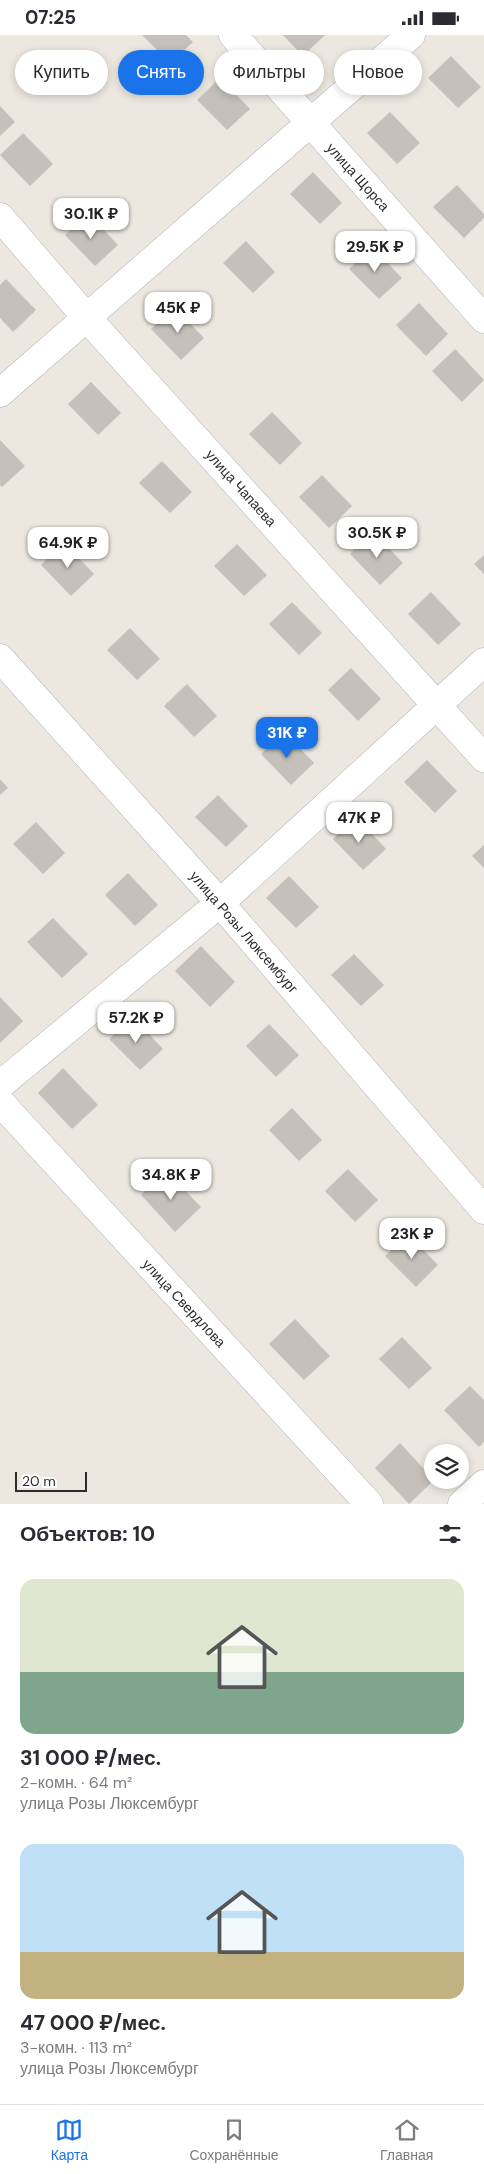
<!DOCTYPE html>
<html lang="ru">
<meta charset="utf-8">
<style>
:root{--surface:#fff;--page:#f2f2f3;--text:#2b2b33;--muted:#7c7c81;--line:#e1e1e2;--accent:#1a73e8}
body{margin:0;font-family:"DM Sans",sans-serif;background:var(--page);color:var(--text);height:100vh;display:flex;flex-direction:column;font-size:19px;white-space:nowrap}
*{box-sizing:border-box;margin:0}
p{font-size:16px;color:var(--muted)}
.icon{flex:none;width:28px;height:28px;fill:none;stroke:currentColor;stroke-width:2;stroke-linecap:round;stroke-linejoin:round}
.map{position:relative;height:1469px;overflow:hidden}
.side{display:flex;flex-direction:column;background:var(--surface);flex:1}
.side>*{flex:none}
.top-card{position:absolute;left:15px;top:15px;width:455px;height:45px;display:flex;gap:10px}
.tools{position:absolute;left:424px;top:1409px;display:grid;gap:10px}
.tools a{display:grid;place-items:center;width:45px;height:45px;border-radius:50%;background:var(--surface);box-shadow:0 2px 8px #0003;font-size:25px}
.scale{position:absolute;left:15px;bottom:12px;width:72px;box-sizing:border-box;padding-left:5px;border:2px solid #2b2b2b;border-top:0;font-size:14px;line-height:18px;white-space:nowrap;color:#2b2b2b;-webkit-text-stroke:4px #fff;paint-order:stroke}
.price{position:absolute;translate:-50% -42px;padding:0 11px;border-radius:10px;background:#fff;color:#222;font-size:16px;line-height:32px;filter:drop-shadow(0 1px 2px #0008)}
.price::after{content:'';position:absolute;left:50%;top:30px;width:15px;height:11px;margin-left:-8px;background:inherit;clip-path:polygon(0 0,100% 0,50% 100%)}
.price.active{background:var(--accent);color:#fff}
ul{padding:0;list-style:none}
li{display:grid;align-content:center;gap:10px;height:265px;padding:0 20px}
li span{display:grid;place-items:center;height:155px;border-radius:15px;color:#555}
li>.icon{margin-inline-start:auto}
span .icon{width:90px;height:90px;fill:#fffc;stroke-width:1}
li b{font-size:21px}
h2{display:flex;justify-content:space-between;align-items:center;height:60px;padding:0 20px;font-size:21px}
.tag{padding:0 18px;border-radius:22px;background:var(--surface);box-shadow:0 2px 8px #0003;font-size:18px;line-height:45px}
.tag.active{background:var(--accent);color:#fff}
.status{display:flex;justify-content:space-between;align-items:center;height:35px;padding:0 25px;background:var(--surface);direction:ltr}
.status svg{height:14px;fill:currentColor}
.dock{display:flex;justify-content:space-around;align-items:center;height:70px;border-top:1px solid var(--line);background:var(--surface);font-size:14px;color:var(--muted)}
.dock a{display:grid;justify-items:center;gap:2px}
.dock .active{color:var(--accent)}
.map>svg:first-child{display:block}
.building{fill:#c5c1ba}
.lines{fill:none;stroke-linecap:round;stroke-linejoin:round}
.minor-casing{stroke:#b2b4be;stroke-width:29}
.minor{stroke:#fff;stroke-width:28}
.labels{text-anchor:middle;stroke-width:5;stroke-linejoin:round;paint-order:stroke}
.street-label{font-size:14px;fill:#2b2b2b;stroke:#fff}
</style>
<div class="status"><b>07:25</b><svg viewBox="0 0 49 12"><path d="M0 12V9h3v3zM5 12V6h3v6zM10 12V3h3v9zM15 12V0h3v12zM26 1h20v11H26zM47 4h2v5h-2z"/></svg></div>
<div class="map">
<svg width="484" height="1469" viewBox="0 0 484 1469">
<rect width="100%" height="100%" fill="#ece7df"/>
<g class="building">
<polygon points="142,0 186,0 193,7 170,28"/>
<polygon points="283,0 325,0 303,21"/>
<polygon points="451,21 481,52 458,73 428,43"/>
<polygon points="220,43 250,74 227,95 197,65"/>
<polygon points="0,71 15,87 0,101"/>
<polygon points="390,77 420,108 397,129 367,98"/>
<polygon points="23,98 53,129 30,151 0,120"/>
<polygon points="313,137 342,168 320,189 290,159"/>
<polygon points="457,150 484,179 484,183 464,203 433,172"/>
<polygon points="88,178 118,210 95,231 65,200"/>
<polygon points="246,206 275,237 253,258 223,228"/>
<polygon points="372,212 402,243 379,264 349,234"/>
<polygon points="6,244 36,275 13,297 0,283 0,250"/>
<polygon points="419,268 448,299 426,321 396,290"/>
<polygon points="174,272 204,303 181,325 151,294"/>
<polygon points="455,314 484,345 462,367 432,336"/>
<polygon points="91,347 121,378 98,400 68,369"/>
<polygon points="272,377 302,408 280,430 249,399"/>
<polygon points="0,405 25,431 2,452 0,450"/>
<polygon points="162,426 192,457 170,478 139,448"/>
<polygon points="322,440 352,471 329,493 299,462"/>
<polygon points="373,497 403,528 380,550 350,519"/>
<polygon points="64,508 94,539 71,561 41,530"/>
<polygon points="237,509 267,540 244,561 214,531"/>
<polygon points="484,520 484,539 474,529"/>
<polygon points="431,557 461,589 438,610 408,579"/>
<polygon points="292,567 322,598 299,620 269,589"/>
<polygon points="130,593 160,624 137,645 107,615"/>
<polygon points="351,633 381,664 358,686 328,655"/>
<polygon points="187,649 217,681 194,702 164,671"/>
<polygon points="284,697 314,728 291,750 261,719"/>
<polygon points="427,725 457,756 435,778 404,747"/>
<polygon points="0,744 8,753 0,760"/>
<polygon points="218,760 248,791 226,812 195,782"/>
<polygon points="356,782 386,814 363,835 333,804"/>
<polygon points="36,787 65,818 43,839 13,809"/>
<polygon points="484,810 484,833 472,821"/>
<polygon points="128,838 158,870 135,891 105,860"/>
<polygon points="289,841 319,872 296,893 266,863"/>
<polygon points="53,883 88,919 62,943 27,907"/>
<polygon points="201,911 235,947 210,972 175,936"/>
<polygon points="354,919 384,950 361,971 331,940"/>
<polygon points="0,962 23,986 0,1008"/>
<polygon points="133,982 163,1014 140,1035 109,1004"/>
<polygon points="269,989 299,1020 276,1042 246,1011"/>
<polygon points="63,1033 98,1070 72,1094 38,1058"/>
<polygon points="292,1073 322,1105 299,1126 269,1095"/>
<polygon points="348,1134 378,1165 355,1187 325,1156"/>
<polygon points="167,1136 201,1172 175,1197 141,1160"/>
<polygon points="408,1199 438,1230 416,1252 385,1221"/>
<polygon points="295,1284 330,1321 304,1345 269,1309"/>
<polygon points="402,1302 432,1333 409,1354 379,1324"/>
<polygon points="470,1351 484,1365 484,1407 479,1412 444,1375"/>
<polygon points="400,1408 434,1445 409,1469 375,1433"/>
</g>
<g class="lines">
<defs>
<g id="minor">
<polyline points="233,0 484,284"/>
<polyline points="0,182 87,283 484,723"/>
<polyline points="0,358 411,0"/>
<polyline points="0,623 220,868 484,1175"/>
<polyline points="0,1050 220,868 484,627"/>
<polyline points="0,1067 369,1469"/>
<polyline points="462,1469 484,1449"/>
</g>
</defs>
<use href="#minor" class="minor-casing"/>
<use href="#minor" class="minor"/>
</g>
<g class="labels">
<g class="street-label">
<text transform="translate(358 142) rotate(48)" y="5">улица Щорса</text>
<text transform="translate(241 453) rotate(48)" y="5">улица Чапаева</text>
<text transform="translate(244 897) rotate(49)" y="5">улица Розы Люксембург</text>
<text transform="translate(184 1268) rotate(47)" y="5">улица Свердлова</text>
</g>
</g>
</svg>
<div class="tools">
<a><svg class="icon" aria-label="layers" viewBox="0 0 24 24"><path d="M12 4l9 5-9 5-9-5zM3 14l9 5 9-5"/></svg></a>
</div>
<div class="scale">20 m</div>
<b class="price" style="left:91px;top:205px">30.1K ₽</b>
<b class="price" style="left:375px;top:238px">29.5K ₽</b>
<b class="price" style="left:178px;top:299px">45K ₽</b>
<b class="price" style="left:377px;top:524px">30.5K ₽</b>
<b class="price" style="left:68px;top:534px">64.9K ₽</b>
<b class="price active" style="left:287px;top:724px">31K ₽</b>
<b class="price" style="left:359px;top:809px">47K ₽</b>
<b class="price" style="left:136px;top:1009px">57.2K ₽</b>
<b class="price" style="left:171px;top:1166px">34.8K ₽</b>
<b class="price" style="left:412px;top:1225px">23K ₽</b>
<div class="top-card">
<a class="tag">Купить</a>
<a class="tag active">Снять</a>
<a class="tag">Фильтры</a>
<a class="tag">Новое</a>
</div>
</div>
<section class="side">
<h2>Объектов: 10<svg class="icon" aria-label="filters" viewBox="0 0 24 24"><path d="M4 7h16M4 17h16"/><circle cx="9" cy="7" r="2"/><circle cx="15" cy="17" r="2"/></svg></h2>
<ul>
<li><span style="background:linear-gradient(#dfe7d0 60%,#7fa58c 0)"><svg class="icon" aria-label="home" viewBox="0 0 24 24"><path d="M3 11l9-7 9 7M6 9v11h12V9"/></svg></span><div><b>31 000 ₽/мес.</b><p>2-комн. · 64 m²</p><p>улица Розы Люксембург</p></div></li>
<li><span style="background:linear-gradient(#bfe0f5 70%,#c2b280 0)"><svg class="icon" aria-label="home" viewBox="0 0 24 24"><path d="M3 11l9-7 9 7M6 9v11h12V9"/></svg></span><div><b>47 000 ₽/мес.</b><p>3-комн. · 113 m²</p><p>улица Розы Люксембург</p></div></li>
</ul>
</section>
<nav class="dock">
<a class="active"><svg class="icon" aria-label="map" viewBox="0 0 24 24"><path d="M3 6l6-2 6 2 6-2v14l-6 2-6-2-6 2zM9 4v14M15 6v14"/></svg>Карта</a>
<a><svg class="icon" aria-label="saved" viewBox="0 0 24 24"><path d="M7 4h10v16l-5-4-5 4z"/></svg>Сохранённые</a>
<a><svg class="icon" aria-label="home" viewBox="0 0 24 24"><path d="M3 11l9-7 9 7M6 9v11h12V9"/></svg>Главная</a>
</nav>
